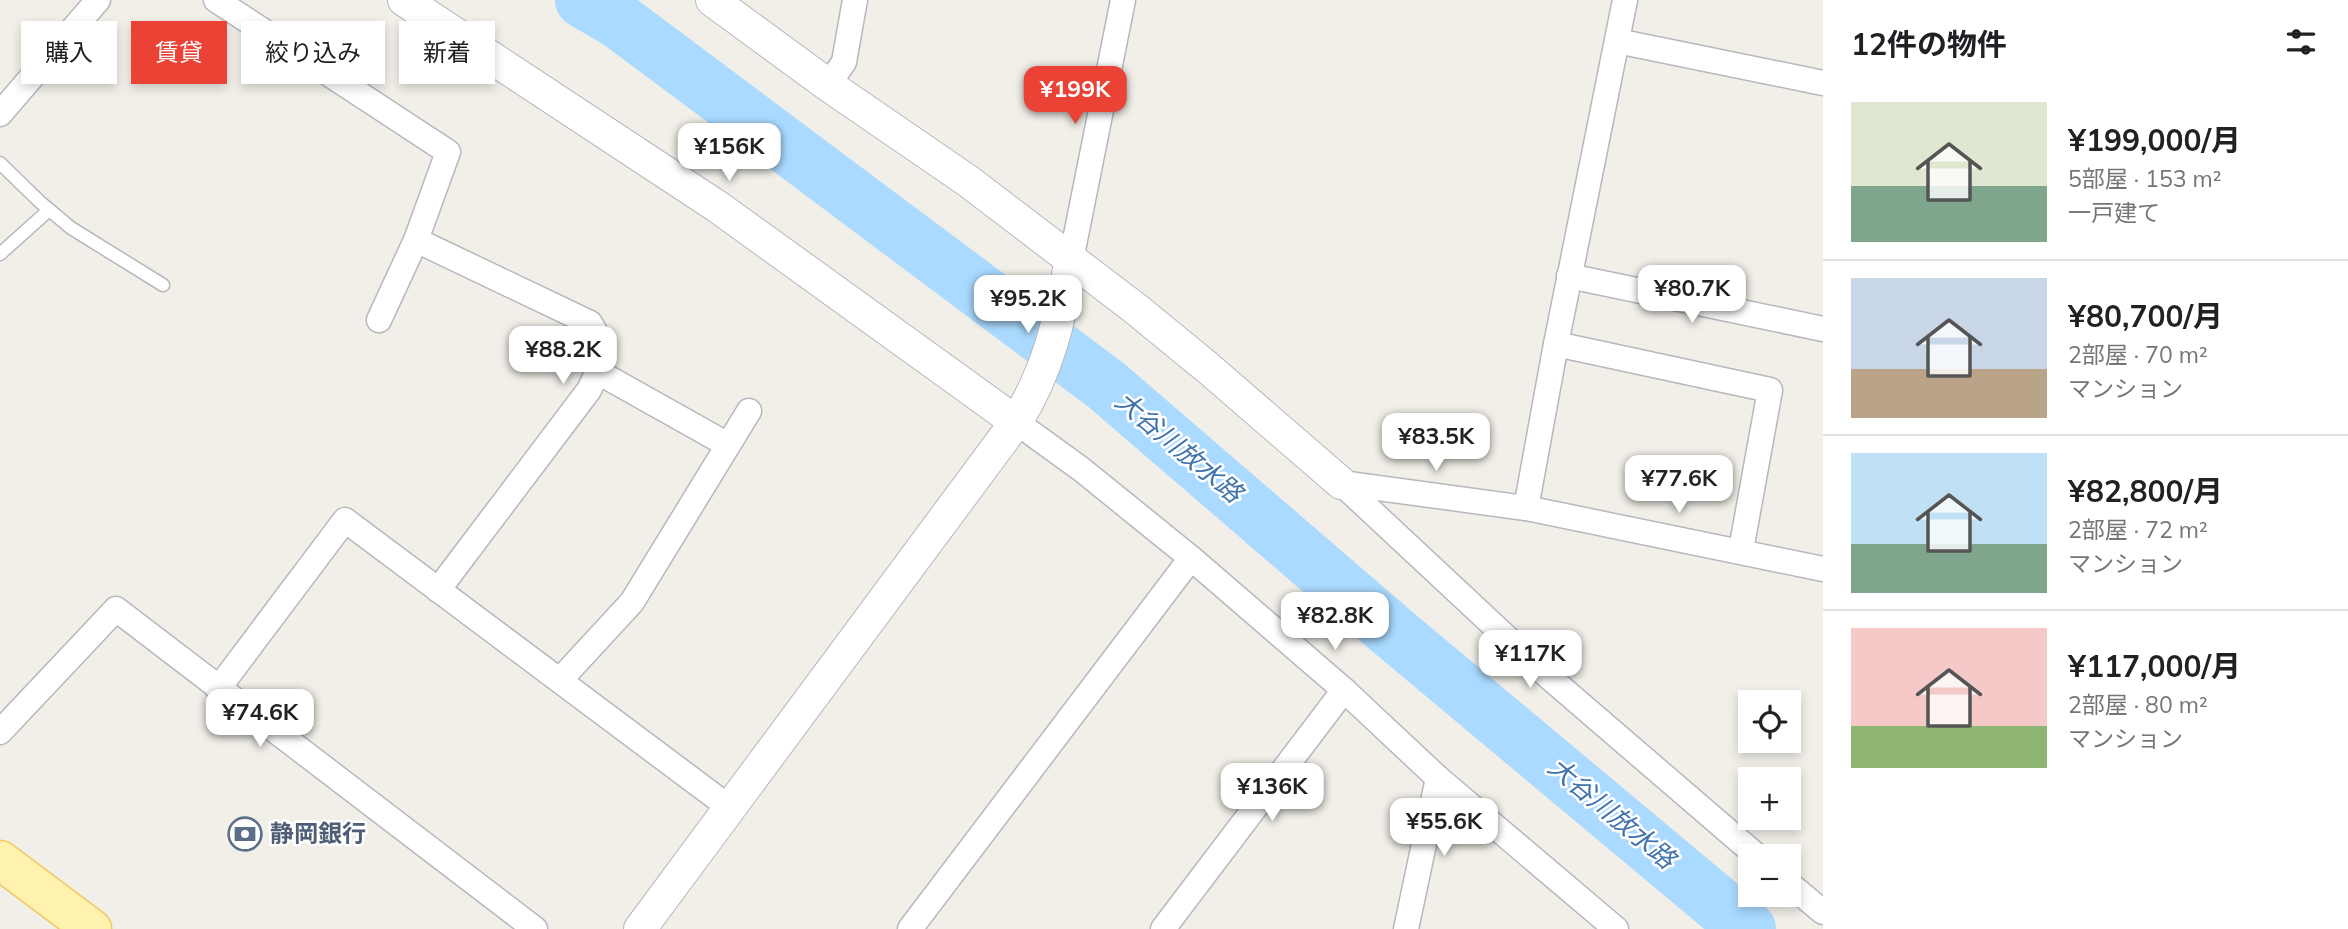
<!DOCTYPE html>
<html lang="ja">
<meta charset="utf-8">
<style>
:root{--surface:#fff;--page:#f2f2f2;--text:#202124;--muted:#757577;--line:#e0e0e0;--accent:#ea4335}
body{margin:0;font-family:Mulish,"Noto Sans JP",sans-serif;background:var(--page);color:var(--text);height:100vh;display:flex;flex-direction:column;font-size:26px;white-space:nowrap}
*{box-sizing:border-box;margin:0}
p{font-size:23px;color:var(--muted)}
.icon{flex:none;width:38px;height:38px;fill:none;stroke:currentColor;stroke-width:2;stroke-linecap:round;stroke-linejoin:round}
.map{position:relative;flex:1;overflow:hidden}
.drawer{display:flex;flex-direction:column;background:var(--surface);width:525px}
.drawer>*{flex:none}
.top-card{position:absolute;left:21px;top:21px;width:665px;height:63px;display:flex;gap:14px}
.buttons{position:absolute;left:1738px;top:690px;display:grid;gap:14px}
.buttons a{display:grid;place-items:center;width:63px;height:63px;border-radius:0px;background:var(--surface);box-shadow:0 4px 10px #0003;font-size:35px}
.price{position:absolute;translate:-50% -60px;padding:0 16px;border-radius:14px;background:#fff;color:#222;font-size:23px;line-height:46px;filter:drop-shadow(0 2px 4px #0008)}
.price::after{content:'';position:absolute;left:50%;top:42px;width:21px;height:16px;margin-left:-10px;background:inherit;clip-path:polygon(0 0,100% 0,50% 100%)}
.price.current{background:var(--accent);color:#fff}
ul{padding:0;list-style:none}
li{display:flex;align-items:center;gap:21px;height:175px;padding:0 28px}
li+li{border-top:2px solid var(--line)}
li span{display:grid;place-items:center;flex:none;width:196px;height:140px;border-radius:0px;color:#555}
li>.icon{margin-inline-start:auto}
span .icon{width:84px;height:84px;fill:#fffc;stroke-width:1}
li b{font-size:30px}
h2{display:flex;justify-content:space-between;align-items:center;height:84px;padding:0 28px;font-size:30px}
.pill{padding:0 24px;border-radius:0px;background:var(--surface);box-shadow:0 4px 10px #0003;font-size:24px;line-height:63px}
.pill.current{background:var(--accent);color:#fff}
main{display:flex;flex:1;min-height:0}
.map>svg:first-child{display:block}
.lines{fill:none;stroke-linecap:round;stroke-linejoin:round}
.river{stroke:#aadaff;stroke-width:56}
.service-casing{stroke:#b5b8bc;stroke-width:15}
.minor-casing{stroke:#b5b8bc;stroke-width:27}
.tertiary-casing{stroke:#b5b8bc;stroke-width:34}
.primary-casing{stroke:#f2c960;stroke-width:41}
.service{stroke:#fff;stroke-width:12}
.minor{stroke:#fff;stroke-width:24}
.tertiary{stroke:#fff;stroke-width:32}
.primary{stroke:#fff2af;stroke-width:38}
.labels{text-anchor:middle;stroke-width:5;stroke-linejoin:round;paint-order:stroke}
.service-label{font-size:24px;font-weight:bold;fill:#4e5e75;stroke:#fff;text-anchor:start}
.water-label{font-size:26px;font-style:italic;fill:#4174aa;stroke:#fff}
</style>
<main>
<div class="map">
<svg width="1823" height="929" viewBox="0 0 1823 929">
<rect width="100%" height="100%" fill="#f1efe8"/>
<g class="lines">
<polyline class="river" points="583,0 619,21 1106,385 1394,633 1748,929"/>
<defs>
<g id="service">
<polyline points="0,163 40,202 71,228 163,285"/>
<polyline points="0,254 49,210"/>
</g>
<g id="minor">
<polyline points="216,0 448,152 416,240 379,320"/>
<polyline points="1617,41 1823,83"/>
<polyline points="828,85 844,62 855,0"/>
<polyline points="0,114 98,0"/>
<path d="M416 240 590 323C608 352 603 362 589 390L438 590"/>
<polyline points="1071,260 1123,0"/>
<polyline points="1569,276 1823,329"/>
<polyline points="1556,344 1770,390 1741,550"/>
<polyline points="598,372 728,445"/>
<polyline points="1016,422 1081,469 1191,558 1344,690 1438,778 1616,929"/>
<polyline points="1341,483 1550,678 1757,856"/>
<polyline points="1341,483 1526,508 1823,569"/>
<polyline points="1526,508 1556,344 1625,0"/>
<polyline points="560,680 632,602 749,411"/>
<polyline points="218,689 345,520 730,808"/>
<polyline points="0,732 116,609 535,929"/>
<polyline points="1788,883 1823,912"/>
<polyline points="910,929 1191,558"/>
<polyline points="1163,929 1344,690"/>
<polyline points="1406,929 1438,778"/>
</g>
<g id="tertiary">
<polyline points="404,0 718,207 1016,422"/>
<polyline points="712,0 828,85 968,181 1136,309 1208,368 1341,483"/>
<path d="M640 929 1016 422C1049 370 1059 320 1071 260"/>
</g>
<polyline id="primary" points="0,860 92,929"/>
</defs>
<use href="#service" class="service-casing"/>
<use href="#minor" class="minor-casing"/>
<use href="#tertiary" class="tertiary-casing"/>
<use href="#primary" class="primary-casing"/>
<use href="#service" class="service"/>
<use href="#minor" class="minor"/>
<use href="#tertiary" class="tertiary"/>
<use href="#primary" class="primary"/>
</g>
<defs>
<symbol id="bank-ring" viewBox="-11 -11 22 22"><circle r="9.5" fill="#fff" stroke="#5c6f8a" stroke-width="1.5"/><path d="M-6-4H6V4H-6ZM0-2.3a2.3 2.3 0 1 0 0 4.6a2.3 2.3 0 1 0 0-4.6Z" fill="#5c6f8a"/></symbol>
</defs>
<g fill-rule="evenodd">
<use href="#bank-ring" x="226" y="815" width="38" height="38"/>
</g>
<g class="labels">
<g class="service-label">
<text x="270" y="842">静岡銀行</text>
</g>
<g class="water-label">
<text transform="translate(1179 447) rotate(40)" y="9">大谷川放水路</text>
<text transform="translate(1612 813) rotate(40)" y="9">大谷川放水路</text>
</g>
</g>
</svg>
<div class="buttons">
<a><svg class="icon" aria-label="locate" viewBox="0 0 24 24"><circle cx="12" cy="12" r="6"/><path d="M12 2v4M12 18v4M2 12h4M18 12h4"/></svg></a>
<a>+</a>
<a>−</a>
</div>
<b class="price current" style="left:1075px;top:126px">¥199K</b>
<b class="price" style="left:729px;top:183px">¥156K</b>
<b class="price" style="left:1692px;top:325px">¥80.7K</b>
<b class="price" style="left:1028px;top:335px">¥95.2K</b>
<b class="price" style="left:563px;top:386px">¥88.2K</b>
<b class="price" style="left:1436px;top:473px">¥83.5K</b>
<b class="price" style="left:1679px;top:515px">¥77.6K</b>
<b class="price" style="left:1335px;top:652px">¥82.8K</b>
<b class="price" style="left:1530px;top:690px">¥117K</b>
<b class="price" style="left:260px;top:749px">¥74.6K</b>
<b class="price" style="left:1272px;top:823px">¥136K</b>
<b class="price" style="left:1444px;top:858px">¥55.6K</b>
<div class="top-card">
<a class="pill">購入</a>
<a class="pill current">賃貸</a>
<a class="pill">絞り込み</a>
<a class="pill">新着</a>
</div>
</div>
<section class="drawer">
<h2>12件の物件<svg class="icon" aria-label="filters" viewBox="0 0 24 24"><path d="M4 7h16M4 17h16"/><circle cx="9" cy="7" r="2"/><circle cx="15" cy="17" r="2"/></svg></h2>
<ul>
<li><span style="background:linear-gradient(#dfe7d0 60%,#7fa58c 0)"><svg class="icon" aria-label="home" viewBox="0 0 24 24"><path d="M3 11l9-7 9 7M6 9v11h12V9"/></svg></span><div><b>¥199,000/月</b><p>5部屋 · 153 m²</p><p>一戸建て</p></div></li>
<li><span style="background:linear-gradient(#c9d6e8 65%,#b9a48a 0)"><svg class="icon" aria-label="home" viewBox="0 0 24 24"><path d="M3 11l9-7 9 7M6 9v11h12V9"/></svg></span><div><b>¥80,700/月</b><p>2部屋 · 70 m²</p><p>マンション</p></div></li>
<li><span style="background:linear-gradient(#bfe0f5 65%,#7fa58c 0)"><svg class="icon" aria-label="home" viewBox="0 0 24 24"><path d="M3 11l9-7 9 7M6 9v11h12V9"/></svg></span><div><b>¥82,800/月</b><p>2部屋 · 72 m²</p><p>マンション</p></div></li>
<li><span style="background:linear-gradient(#f6c9c9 70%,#8fb573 0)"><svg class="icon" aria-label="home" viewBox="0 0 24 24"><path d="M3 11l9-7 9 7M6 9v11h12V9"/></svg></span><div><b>¥117,000/月</b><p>2部屋 · 80 m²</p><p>マンション</p></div></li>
</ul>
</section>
</main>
